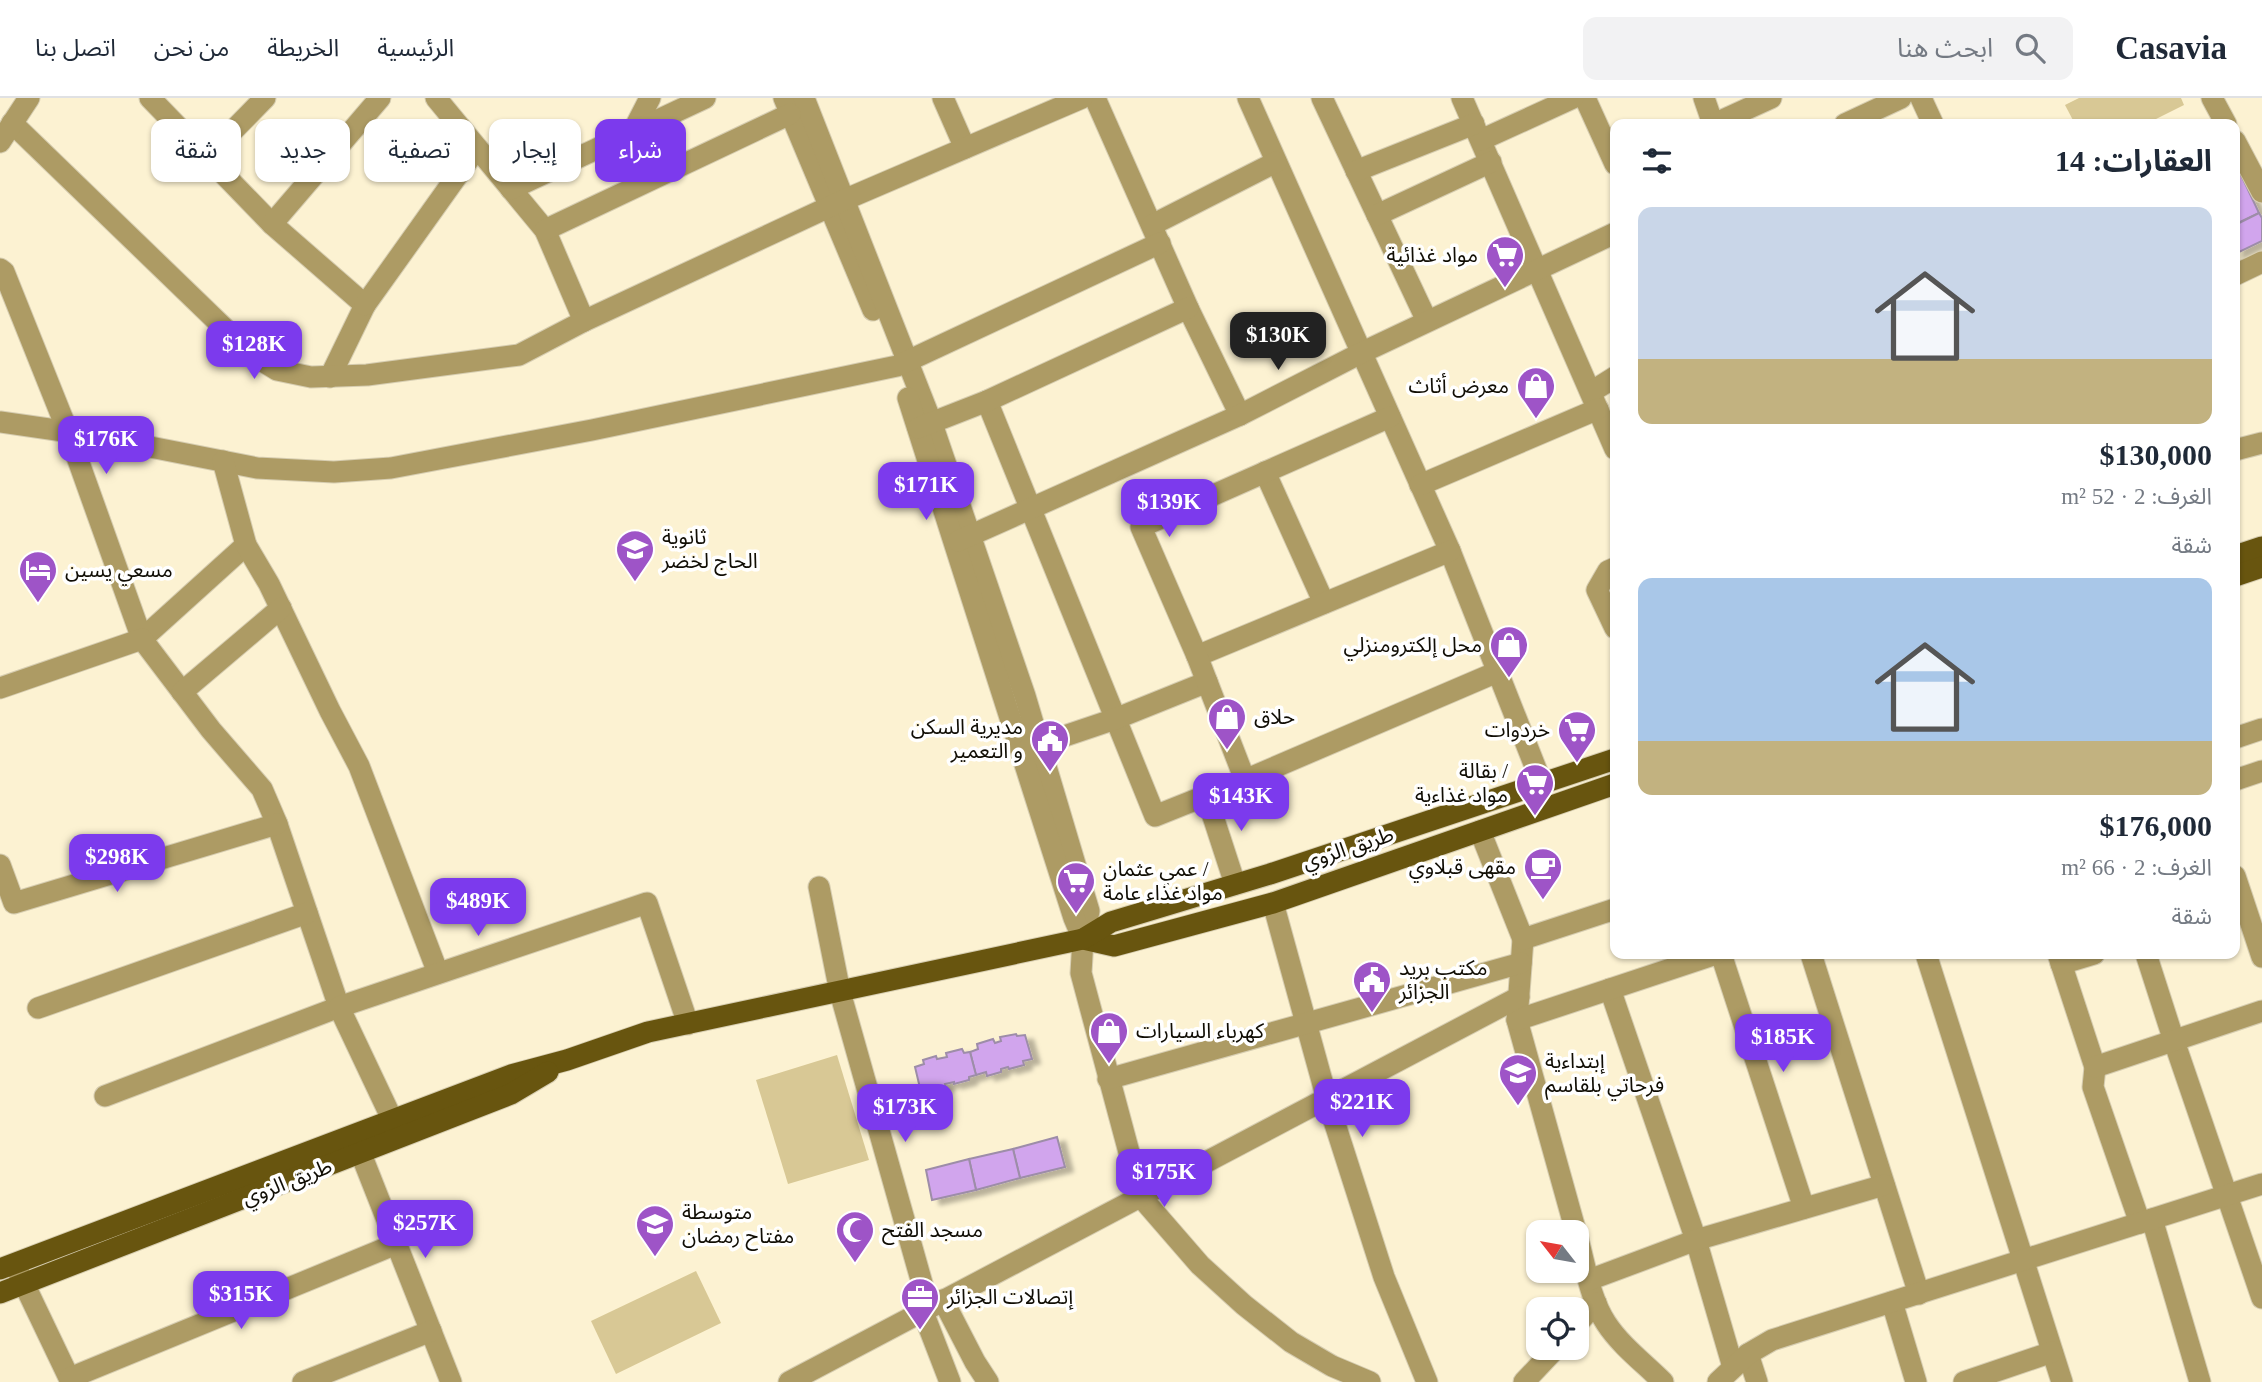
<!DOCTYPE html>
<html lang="ar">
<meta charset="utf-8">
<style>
:root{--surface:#fff;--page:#f2f2f3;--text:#1f2937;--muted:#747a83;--line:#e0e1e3;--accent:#7c3aed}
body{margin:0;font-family:"Times New Roman","Noto Sans Arabic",serif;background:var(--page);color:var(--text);direction:rtl;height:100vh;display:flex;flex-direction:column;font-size:26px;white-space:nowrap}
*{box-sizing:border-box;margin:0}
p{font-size:23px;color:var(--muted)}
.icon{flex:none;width:38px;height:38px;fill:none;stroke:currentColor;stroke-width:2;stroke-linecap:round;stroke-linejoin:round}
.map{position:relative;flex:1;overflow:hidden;direction:ltr}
.sheet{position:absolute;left:1610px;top:21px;width:630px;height:840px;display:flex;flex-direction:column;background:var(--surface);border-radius:14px;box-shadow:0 2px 5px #0004;direction:rtl}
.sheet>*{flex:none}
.top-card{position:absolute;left:21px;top:21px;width:665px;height:63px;direction:rtl;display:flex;gap:14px}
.needle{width:46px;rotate:301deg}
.buttons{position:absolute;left:1526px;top:1122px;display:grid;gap:14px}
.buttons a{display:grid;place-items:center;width:63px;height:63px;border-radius:14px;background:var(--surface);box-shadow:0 2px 5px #0004;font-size:35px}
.price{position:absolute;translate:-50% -60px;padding:0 16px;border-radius:14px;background:var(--accent);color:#fff;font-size:23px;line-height:46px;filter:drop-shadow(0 2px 4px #0008)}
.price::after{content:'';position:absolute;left:50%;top:42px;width:21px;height:16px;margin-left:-10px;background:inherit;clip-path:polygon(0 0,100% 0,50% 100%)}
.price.active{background:#222;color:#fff}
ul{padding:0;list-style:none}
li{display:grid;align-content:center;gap:14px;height:371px;padding:0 28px}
li span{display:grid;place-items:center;height:217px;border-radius:14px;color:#555}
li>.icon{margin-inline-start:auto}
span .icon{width:126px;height:126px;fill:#fffc;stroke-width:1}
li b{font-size:30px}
h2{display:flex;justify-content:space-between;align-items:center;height:84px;padding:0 28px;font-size:30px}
.pill{padding:0 24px;border-radius:14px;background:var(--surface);box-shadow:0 2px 5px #0004;font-size:24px;line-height:63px}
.pill.active{background:var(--accent);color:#fff}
header{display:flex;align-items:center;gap:42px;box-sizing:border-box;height:98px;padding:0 35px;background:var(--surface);border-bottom:2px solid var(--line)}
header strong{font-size:33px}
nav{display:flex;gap:38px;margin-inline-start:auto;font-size:24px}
.search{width:490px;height:63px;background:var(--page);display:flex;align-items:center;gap:18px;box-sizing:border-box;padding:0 24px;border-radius:14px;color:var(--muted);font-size:26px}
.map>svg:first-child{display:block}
.green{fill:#d8c895}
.building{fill:#d1a5ed;stroke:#9d8da8;stroke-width:2;filter:url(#shadow)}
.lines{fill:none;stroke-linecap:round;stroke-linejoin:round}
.minor-casing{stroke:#d6cdb1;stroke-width:23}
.major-casing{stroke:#d6cdb1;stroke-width:23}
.minor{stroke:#ad9b64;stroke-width:21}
.major{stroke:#68550f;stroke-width:21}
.labels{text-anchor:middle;stroke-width:7;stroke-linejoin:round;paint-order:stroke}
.poi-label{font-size:21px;fill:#100d04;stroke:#fff;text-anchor:start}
.street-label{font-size:21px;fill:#100d04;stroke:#fff}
</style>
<header>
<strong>Casavia</strong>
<div class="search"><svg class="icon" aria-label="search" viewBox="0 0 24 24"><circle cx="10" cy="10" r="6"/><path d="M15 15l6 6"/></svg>ابحث هنا</div>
<nav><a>الرئيسية</a><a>الخريطة</a><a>من نحن</a><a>اتصل بنا</a></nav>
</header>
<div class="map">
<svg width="2262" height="1284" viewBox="0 0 2262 1284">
<defs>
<filter id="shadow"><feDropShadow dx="8" dy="4.5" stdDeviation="2" flood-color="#0004"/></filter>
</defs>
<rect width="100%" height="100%" fill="#fcf2d2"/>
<g class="green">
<polygon points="2079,0 2181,0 2184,7 2146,26 2075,26 2065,7"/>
<polygon points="837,957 869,1062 788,1086 756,982"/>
<polygon points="696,1173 721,1225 616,1276 591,1223"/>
</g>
<g class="building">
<polygon points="2235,64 2259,115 2238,125 2235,118"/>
<polygon points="2259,115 2262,120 2262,143 2235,156 2235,127"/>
<polygon points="1016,936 1017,938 1025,937 1032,961 1023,963 1024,967 1009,971 1008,969 1001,971 1001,974 987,978 986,974 976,977 970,954 978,951 977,946 993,941 995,945 1001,943 1000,939"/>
<polygon points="962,951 964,955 970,954 976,977 969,979 969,982 954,986 954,984 945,986 946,989 930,992 929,988 920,990 915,969 924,966 923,962 936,958 937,961 947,959 946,955"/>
<polygon points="1057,1039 1065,1069 1020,1080 1013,1051"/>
<polygon points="1013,1051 1020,1080 976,1092 969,1061"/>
<polygon points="969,1061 976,1092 932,1102 926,1072"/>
</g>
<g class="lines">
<defs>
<g id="minor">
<polyline points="150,0 272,126 365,207 330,279"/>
<polyline points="436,0 545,132 584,223"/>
<polyline points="784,0 873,212"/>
<polyline points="804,0 931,323 1025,598 1089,813 1083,841 1081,875 1141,1099 1200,1167 1244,1207 1291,1244 1332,1268 1370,1284"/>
<polyline points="943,0 965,50"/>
<polyline points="1095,0 1188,210 1240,317"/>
<polyline points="1248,0 1450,453 1542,686"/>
<polyline points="1322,0 1427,223"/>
<polyline points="1462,0 1615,351"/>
<polyline points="1585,0 1615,66"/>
<polyline points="1704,0 1713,26"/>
<polyline points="1921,0 1933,26"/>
<polyline points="2212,0 2226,26"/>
<polyline points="12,25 251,256 277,272 311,279 367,277 519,257 584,223 844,102 1082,0"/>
<polyline points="1714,26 1771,0"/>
<polyline points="1845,26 1901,0"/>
<polyline points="632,35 650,0"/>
<polyline points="1481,42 1573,0"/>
<polyline points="2235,43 2262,94"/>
<polyline points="0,44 29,0"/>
<polyline points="207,59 265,0"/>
<polyline points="1356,73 1474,26"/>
<polyline points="511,91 705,0"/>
<polyline points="1377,117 1491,64"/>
<polyline points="272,126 380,0"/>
<polyline points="1152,127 1276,64"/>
<polyline points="545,132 790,16"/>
<polyline points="0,171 4,174 68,334 142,541 246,447"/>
<polyline points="2235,177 2262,164"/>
<polyline points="365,207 477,50"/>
<polyline points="1591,294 1615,279"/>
<polyline points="908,300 1074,820 1083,841"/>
<polyline points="987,303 1155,718 1245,682 1497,574"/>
<polyline points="0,324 84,336 257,370 334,374 391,370 592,332 897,268 1160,145"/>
<polyline points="918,330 987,303 1188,210"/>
<polyline points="2235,352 2262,345"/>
<polyline points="223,363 246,447 269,486 330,613 359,668 438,875"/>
<polyline points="1265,374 1324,505"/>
<polyline points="1420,387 1598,311"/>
<polyline points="958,443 1240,317 1361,255 1615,135"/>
<polyline points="1615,470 1608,473 1597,492 1615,530"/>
<polyline points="1197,558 1450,453"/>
<polyline points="0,590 142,541 211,632 262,691 277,726 339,909 105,998"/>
<polyline points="182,594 281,510"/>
<polyline points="2235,640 2262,631"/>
<polyline points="1029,650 1115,621 1207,584"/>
<polyline points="1245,682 1197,558 1141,429 1390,319"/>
<polyline points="2235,682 2262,673"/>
<polyline points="1206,697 1235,786"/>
<polyline points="1480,733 1523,841 1517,922 1576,1134"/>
<polyline points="0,767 14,805 277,726"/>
<polyline points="2235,778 2262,859"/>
<polyline points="819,789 840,894 929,1210"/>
<polyline points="1273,805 1327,1001 1384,1179 1427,1284"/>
<polyline points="1523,841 1615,811"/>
<polyline points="1721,856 1804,1110"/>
<polyline points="1811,856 1919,1196"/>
<polyline points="1926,856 2062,1284"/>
<polyline points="2058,856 2095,969 2093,989 2140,1125"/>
<polyline points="2146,856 2174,943 2262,1200"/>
<polyline points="2061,866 2094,856"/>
<polyline points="1610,891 1696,1142 1733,1269"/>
<polyline points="38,910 307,815"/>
<polyline points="1517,922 1716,856"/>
<polyline points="2095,969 2262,913"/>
<polyline points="1108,981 1521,865"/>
<polyline points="398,1039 392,1021 339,909 647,805 688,926"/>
<polyline points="361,1056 451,1284"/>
<polyline points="2152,1121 2200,1284"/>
<path d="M1577 1138C1585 1166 1590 1201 1606 1225 1621 1248 1644 1265 1663 1284"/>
<polyline points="17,1171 71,1284"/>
<polyline points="1589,1182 1696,1142 1884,1087"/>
<polyline points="943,1202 975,1264 988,1284"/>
<polyline points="1892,1204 1916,1284"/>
<polyline points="923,1214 950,1284"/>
<polyline points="1577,1226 1596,1205"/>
<polyline points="1748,1256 1757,1284"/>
<polyline points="70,1280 396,1146"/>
<polyline points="303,1284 431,1233"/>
<polyline points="789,1284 1519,899"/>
<polyline points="1524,1284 1556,1250"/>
<polyline points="1718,1284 1748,1256 1772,1242 2262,1086"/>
<polyline points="1964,1284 2052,1254"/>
</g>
<g id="major">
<polyline points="2235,458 2262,449"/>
<polyline points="2235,478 2262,469"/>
<polyline points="1083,841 1114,848 1273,805 1615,686"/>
<polyline points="0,1171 511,977 567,962 648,934 1083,841 1111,824 1270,776 1615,661"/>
<polyline points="0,1195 511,996 548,974"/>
</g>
</defs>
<use href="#minor" class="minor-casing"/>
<use href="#major" class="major-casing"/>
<use href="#minor" class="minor"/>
<use href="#major" class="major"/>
</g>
<defs>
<symbol id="supermarket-pin" viewBox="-11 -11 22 30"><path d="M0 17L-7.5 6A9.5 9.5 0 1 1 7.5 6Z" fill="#9e54c7" stroke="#fff"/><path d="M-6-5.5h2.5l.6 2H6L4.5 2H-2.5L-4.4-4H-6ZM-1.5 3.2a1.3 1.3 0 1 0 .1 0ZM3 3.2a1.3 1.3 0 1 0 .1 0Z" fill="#fff"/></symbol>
<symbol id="shop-pin" viewBox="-11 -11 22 30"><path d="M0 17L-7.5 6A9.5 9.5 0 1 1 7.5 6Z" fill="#9e54c7" stroke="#fff"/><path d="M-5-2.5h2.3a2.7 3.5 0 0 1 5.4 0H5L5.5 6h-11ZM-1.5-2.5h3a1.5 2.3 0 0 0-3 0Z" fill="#fff"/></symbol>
<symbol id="school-pin" viewBox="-11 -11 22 30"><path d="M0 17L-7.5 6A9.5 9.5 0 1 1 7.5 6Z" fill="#9e54c7" stroke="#fff"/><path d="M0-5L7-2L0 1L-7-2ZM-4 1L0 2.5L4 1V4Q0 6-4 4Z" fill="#fff"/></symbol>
<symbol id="hotel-pin" viewBox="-11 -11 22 30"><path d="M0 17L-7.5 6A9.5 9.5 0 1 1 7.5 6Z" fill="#9e54c7" stroke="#fff"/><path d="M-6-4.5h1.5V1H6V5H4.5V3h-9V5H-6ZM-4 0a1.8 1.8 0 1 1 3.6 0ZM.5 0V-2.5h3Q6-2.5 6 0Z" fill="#fff"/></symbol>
<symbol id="civic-pin" viewBox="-11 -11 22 30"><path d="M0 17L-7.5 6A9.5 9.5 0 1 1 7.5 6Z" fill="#9e54c7" stroke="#fff"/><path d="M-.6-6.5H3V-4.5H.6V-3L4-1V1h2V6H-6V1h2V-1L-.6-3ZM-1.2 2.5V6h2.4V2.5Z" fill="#fff"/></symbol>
<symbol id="cafe-pin" viewBox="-11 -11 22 30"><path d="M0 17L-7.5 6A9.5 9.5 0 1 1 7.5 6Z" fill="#9e54c7" stroke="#fff"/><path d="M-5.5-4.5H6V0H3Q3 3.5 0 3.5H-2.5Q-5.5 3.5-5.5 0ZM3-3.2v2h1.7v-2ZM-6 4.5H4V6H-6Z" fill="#fff"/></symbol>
<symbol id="mosque-pin" viewBox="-11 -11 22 30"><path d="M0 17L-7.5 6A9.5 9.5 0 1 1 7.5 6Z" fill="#9e54c7" stroke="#fff"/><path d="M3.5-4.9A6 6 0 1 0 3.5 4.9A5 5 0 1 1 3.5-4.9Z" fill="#fff"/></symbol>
<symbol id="office-pin" viewBox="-11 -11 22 30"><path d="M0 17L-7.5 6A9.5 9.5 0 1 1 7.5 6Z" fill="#9e54c7" stroke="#fff"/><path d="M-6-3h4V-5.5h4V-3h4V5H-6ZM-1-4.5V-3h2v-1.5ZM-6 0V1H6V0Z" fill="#fff"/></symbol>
</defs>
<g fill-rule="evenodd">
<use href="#supermarket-pin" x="1483" y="135" width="44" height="60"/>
<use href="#shop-pin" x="1514" y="266" width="44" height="60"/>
<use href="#school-pin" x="613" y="429" width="44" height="60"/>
<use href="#hotel-pin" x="16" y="450" width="44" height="60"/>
<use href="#shop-pin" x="1487" y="525" width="44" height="60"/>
<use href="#shop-pin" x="1205" y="597" width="44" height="60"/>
<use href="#supermarket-pin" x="1555" y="610" width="44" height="60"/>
<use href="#civic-pin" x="1028" y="619" width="44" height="60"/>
<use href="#supermarket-pin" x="1513" y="663" width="44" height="60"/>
<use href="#cafe-pin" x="1521" y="747" width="44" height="60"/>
<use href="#supermarket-pin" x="1054" y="761" width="44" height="60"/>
<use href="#civic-pin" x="1350" y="860" width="44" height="60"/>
<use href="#shop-pin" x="1087" y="911" width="44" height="60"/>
<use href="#school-pin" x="1496" y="953" width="44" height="60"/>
<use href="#school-pin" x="633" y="1104" width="44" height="60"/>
<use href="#mosque-pin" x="833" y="1110" width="44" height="60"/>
<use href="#office-pin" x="898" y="1177" width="44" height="60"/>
</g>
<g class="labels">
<g class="poi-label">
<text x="1478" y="164" text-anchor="end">مواد غذائية</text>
<text x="1509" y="295" text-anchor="end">معرض أثاث</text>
<text x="662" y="446">ثانوية<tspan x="662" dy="24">الحاج لخضر</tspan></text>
<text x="65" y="479">مسعي يسين</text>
<text x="1482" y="554" text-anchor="end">محل إلكترومنزلي</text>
<text x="1254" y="626">حلاق</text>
<text x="1023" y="636" text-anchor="end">مديرية السكن<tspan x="1023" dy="24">و التعمير</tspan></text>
<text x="1550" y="639" text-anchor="end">خردوات</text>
<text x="1508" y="680" text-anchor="end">بقالة /<tspan x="1508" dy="24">مواد غذاءية</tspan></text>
<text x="1516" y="776" text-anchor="end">مقهى قبلاوي</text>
<text x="1103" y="778">عمي عثمان /<tspan x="1103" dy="24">مواد غذاء عامة</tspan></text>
<text x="1399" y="877">مكتب بريد<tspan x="1399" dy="24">الجزائر</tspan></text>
<text x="1136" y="940">كهرباء السيارات</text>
<text x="1545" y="970">إبتداءية<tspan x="1545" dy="24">فرحاتي بلقاسم</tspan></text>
<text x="682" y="1121">متوسطة<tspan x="682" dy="24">مفتاح رمضان</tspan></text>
<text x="882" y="1139">مسجد الفتح</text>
<text x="947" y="1206">إتصالات الجزائر</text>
</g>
<g class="street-label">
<text transform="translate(1348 750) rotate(-18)" y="7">طريق الزوي</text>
<text transform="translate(287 1084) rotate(-21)" y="7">طريق الزوي</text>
</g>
</g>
</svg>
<div class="buttons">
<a><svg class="needle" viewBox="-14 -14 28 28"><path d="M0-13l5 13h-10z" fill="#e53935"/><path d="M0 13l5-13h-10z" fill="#747a83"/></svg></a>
<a><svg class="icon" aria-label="locate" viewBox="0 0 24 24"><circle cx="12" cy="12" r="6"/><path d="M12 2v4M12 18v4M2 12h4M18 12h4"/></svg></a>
</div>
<b class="price active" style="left:1278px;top:274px">$130K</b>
<b class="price" style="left:254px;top:283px">$128K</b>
<b class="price" style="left:106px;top:378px">$176K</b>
<b class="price" style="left:926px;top:424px">$171K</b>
<b class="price" style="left:1169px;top:441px">$139K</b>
<b class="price" style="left:1241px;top:735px">$143K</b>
<b class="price" style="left:117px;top:796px">$298K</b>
<b class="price" style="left:478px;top:840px">$489K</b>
<b class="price" style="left:1783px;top:976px">$185K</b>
<b class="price" style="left:1362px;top:1041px">$221K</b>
<b class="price" style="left:905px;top:1046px">$173K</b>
<b class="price" style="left:1164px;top:1111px">$175K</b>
<b class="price" style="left:425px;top:1162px">$257K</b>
<b class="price" style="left:241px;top:1233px">$315K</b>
<div class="top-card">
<a class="pill active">شراء</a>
<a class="pill">إيجار</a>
<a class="pill">تصفية</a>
<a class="pill">جديد</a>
<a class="pill">شقة</a>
</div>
<section class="sheet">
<h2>العقارات: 14<svg class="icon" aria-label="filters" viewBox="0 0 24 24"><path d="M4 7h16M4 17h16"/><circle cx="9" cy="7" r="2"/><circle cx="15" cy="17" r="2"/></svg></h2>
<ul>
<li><span style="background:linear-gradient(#c9d6e8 70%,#c2b280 0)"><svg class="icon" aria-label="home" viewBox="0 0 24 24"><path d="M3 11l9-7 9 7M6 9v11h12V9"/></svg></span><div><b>$130,000</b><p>الغرف: 2 · 52 m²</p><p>شقة</p></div></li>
<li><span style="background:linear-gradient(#a9c7e8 75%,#c2b280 0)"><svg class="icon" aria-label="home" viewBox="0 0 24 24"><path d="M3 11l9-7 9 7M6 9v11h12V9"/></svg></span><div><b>$176,000</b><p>الغرف: 2 · 66 m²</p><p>شقة</p></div></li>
</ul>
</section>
</div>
